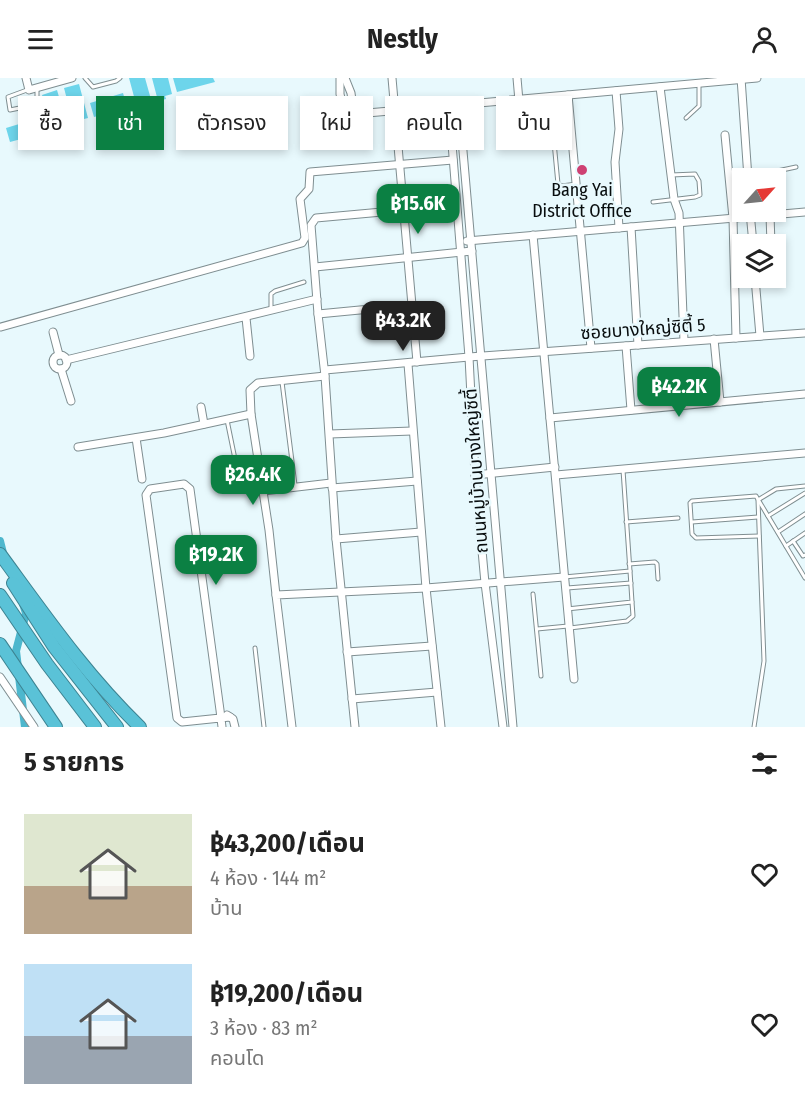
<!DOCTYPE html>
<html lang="th">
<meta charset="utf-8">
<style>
:root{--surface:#fff;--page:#f2f2f2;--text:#222;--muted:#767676;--accent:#0b8043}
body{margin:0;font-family:"Fira Sans Condensed","Noto Sans Thai",sans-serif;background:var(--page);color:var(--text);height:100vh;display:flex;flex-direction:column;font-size:22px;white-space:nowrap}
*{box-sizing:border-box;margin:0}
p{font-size:20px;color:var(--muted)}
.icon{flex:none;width:33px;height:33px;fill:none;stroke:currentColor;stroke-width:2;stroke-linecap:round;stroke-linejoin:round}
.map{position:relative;height:649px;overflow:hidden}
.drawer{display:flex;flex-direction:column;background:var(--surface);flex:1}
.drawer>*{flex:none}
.banner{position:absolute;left:18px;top:18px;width:770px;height:54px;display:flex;gap:12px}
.needle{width:39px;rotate:63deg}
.controls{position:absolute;left:732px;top:90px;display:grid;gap:12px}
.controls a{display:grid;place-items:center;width:54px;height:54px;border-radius:0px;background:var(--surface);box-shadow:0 3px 9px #0003;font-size:30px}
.price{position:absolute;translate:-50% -51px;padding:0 14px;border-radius:12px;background:var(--accent);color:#fff;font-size:20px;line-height:39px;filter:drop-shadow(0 2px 3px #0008)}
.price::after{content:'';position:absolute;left:50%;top:36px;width:18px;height:14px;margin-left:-9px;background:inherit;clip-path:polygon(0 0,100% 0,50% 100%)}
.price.active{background:#222;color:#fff}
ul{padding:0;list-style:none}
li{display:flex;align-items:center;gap:18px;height:150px;padding:0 24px}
li span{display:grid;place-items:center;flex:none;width:168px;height:120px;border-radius:0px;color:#555}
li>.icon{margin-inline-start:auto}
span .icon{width:72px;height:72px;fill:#fffc;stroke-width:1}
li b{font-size:26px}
h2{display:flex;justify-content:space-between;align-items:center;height:72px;padding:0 24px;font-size:26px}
.chip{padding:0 21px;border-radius:0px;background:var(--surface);box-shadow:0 3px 9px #0003;font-size:21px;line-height:54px}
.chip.active{background:var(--accent);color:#fff}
header{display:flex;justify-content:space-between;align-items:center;height:78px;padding:0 24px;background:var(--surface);font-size:27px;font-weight:700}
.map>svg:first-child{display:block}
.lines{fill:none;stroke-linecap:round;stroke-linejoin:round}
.canal{stroke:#4db7cd;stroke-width:8}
.building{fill:#6dd5eb}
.lane-casing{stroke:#7f8e91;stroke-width:5}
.street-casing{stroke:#7f8e91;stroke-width:9}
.highway-casing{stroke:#3d8391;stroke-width:14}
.lane{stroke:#fff;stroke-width:3}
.street{stroke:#fff;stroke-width:7}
.highway{stroke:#5ac2d7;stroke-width:12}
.poi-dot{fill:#ce4173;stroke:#e8f9fd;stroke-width:2}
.labels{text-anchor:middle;stroke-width:5;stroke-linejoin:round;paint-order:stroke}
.poi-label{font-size:18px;fill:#080d0e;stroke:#e8f9fd}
.street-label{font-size:18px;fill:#080d0e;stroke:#e8f9fd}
</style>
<header><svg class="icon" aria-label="menu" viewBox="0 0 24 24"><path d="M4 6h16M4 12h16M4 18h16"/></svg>Nestly<svg class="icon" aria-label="person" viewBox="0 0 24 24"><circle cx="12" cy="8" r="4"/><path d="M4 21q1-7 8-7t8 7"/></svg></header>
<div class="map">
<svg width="805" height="649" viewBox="0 0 805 649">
<rect width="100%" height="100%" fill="#e8f9fd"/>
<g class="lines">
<g class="canal">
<polyline points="0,463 4,479"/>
<polyline points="23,526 26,535 16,573 25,649"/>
</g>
</g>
<g class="building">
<polygon points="129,0 145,0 152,25 144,27 143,24 136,26"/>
<polygon points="152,0 168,0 172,16 165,18 166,21 158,23"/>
<polygon points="173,0 213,0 215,4 177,14"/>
<polygon points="79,6 88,40 80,42 81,46 74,48 64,10"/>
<polygon points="57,12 68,50 60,52 59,48 52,50 42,17"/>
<polygon points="123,15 125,22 129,21 131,29 94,39 90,25"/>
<polygon points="39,40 41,47 45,46 47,54 10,64 6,50"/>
</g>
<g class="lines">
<defs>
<g id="lane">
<polyline points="85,0 93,9 116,3 120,0"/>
<polyline points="27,12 8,19 10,32 34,27 37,22 37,12"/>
<polyline points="686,40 699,28 699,7"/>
<polyline points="554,64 558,106 562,108 576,106"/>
<polyline points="764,100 764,97 768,95 796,89"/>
<polyline points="653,124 695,119 700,117 699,103 695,96 671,97"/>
<polyline points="271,233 271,216 275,213 304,204"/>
<polyline points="282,304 295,407"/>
<polyline points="227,342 236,386"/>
<polyline points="768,438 805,415"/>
<polyline points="626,444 678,440"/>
<polyline points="692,444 758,439"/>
<polyline points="778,454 805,436"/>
<polyline points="759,458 696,460 692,456 690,425 692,423 756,418 805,500"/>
<polyline points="793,463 803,478 805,477"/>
<polyline points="786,468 805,455"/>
<polyline points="629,486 655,484 657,486 658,501"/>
<polyline points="564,499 630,493 623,392"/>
<polyline points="567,510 631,505"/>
<polyline points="533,516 541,598"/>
<polyline points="567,531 632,524 630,493"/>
<polyline points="570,550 627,543 633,538 632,524"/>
<polyline points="537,551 568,548"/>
<polyline points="255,570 264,649"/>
<polyline points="754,649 764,583 758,422 776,411 805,408"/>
</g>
<g id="street">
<polyline points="26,0 29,12 72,0"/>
<polyline points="340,0 340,16 345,37"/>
<polyline points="345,0 351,15 354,36"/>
<polyline points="392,0 417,284"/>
<polyline points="517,0 519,23"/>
<polyline points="741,0 748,100"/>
<polyline points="660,9 674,121 679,135 684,263"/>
<polyline points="616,13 619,51 615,84 619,150"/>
<polyline points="568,17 591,270"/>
<polyline points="459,27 513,649"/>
<polyline points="449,28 469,279 475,397 485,505 503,649"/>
<polyline points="309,42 345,37 757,0"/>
<polyline points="725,57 733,140 736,260"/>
<polyline points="750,134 753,166"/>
<polyline points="770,137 771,166"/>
<polyline points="631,149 638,267"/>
<polyline points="533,157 574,601"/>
<polyline points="467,163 805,134"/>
<polyline points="315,189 472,173"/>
<polyline points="755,200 760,258"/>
<polyline points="773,200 773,201"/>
<polyline points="318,236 412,227"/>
<polyline points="246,240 250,278"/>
<polyline points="1,249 302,165 305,160 300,121 309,111 310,94 453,82"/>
<polyline points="53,254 59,277"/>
<polyline points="714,261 720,324"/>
<polyline points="626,268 631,332"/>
<circle cx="60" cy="284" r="7"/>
<polyline points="66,282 317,221"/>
<polyline points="408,286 426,510 441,649"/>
<polyline points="61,291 71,323"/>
<polyline points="325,292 469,279 805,255"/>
<polyline points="201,329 204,346"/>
<polyline points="550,340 805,316"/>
<polyline points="330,356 412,353"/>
<polyline points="136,360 142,401"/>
<polyline points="78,369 164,355 251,336"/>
<polyline points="475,397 555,389"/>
<polyline points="556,397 805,375"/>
<polyline points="332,410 417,403"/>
<polyline points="263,413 331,405"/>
<polyline points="336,461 421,454"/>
<polyline points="276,517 269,452 251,336 250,312 258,305 325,298"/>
<polyline points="347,574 432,568"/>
<polyline points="0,599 34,649"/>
<polyline points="352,621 437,614"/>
<polyline points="227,637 233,641 235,649"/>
<polyline points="222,649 220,632 190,411 184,406 150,411 146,417 177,640 182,644 230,639"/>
<polyline points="292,649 276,517 426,510 564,499"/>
<polyline points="355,649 336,461 325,298 318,236 311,147 316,140 404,132"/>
</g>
<g id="highway">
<path d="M0 476C44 536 86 597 140 649"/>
<polyline points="13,505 54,569 117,649"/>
<polyline points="0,517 47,586 95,649"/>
<polyline points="0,566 56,649"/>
</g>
</defs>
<use href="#lane" class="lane-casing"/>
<use href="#street" class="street-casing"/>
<use href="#highway" class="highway-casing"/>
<use href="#lane" class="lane"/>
<use href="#street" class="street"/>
<use href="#highway" class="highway"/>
</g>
<circle class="poi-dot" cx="582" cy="92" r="6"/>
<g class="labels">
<g class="poi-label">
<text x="582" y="118">Bang Yai<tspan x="582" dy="21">District Office</tspan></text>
</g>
<g class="street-label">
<text transform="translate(643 251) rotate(-4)" y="6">ซอยบางใหญ่ซิตี้ 5</text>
<text transform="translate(476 393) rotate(-94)" y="6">ถนนหมู่บ้านบางใหญ่ซิตี้</text>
</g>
</g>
</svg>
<div class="controls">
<a><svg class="needle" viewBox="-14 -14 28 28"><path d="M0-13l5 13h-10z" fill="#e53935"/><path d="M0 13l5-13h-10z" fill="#767676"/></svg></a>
<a><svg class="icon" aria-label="layers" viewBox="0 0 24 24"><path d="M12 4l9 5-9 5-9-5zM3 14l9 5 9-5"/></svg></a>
</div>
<b class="price" style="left:418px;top:157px">฿15.6K</b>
<b class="price active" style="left:403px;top:274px">฿43.2K</b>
<b class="price" style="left:679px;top:340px">฿42.2K</b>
<b class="price" style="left:253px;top:428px">฿26.4K</b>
<b class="price" style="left:216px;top:508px">฿19.2K</b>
<div class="banner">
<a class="chip">ซื้อ</a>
<a class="chip active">เช่า</a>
<a class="chip">ตัวกรอง</a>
<a class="chip">ใหม่</a>
<a class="chip">คอนโด</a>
<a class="chip">บ้าน</a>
</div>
</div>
<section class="drawer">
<h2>5 รายการ<svg class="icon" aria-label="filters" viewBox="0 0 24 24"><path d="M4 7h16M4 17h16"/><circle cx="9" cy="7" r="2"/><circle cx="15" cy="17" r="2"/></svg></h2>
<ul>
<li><span style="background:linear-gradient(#dfe7d0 60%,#b9a48a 0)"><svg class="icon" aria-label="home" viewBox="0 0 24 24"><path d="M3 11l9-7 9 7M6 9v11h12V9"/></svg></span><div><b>฿43,200/เดือน</b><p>4 ห้อง · 144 m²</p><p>บ้าน</p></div><svg class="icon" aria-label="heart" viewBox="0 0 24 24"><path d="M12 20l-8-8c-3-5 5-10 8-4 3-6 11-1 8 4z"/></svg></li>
<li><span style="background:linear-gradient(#bfe0f5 60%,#9aa5b1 0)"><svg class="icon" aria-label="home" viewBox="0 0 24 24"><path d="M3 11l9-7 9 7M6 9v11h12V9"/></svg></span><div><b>฿19,200/เดือน</b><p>3 ห้อง · 83 m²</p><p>คอนโด</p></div><svg class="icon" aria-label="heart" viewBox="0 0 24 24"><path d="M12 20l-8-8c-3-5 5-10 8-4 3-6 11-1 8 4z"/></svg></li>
</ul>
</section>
